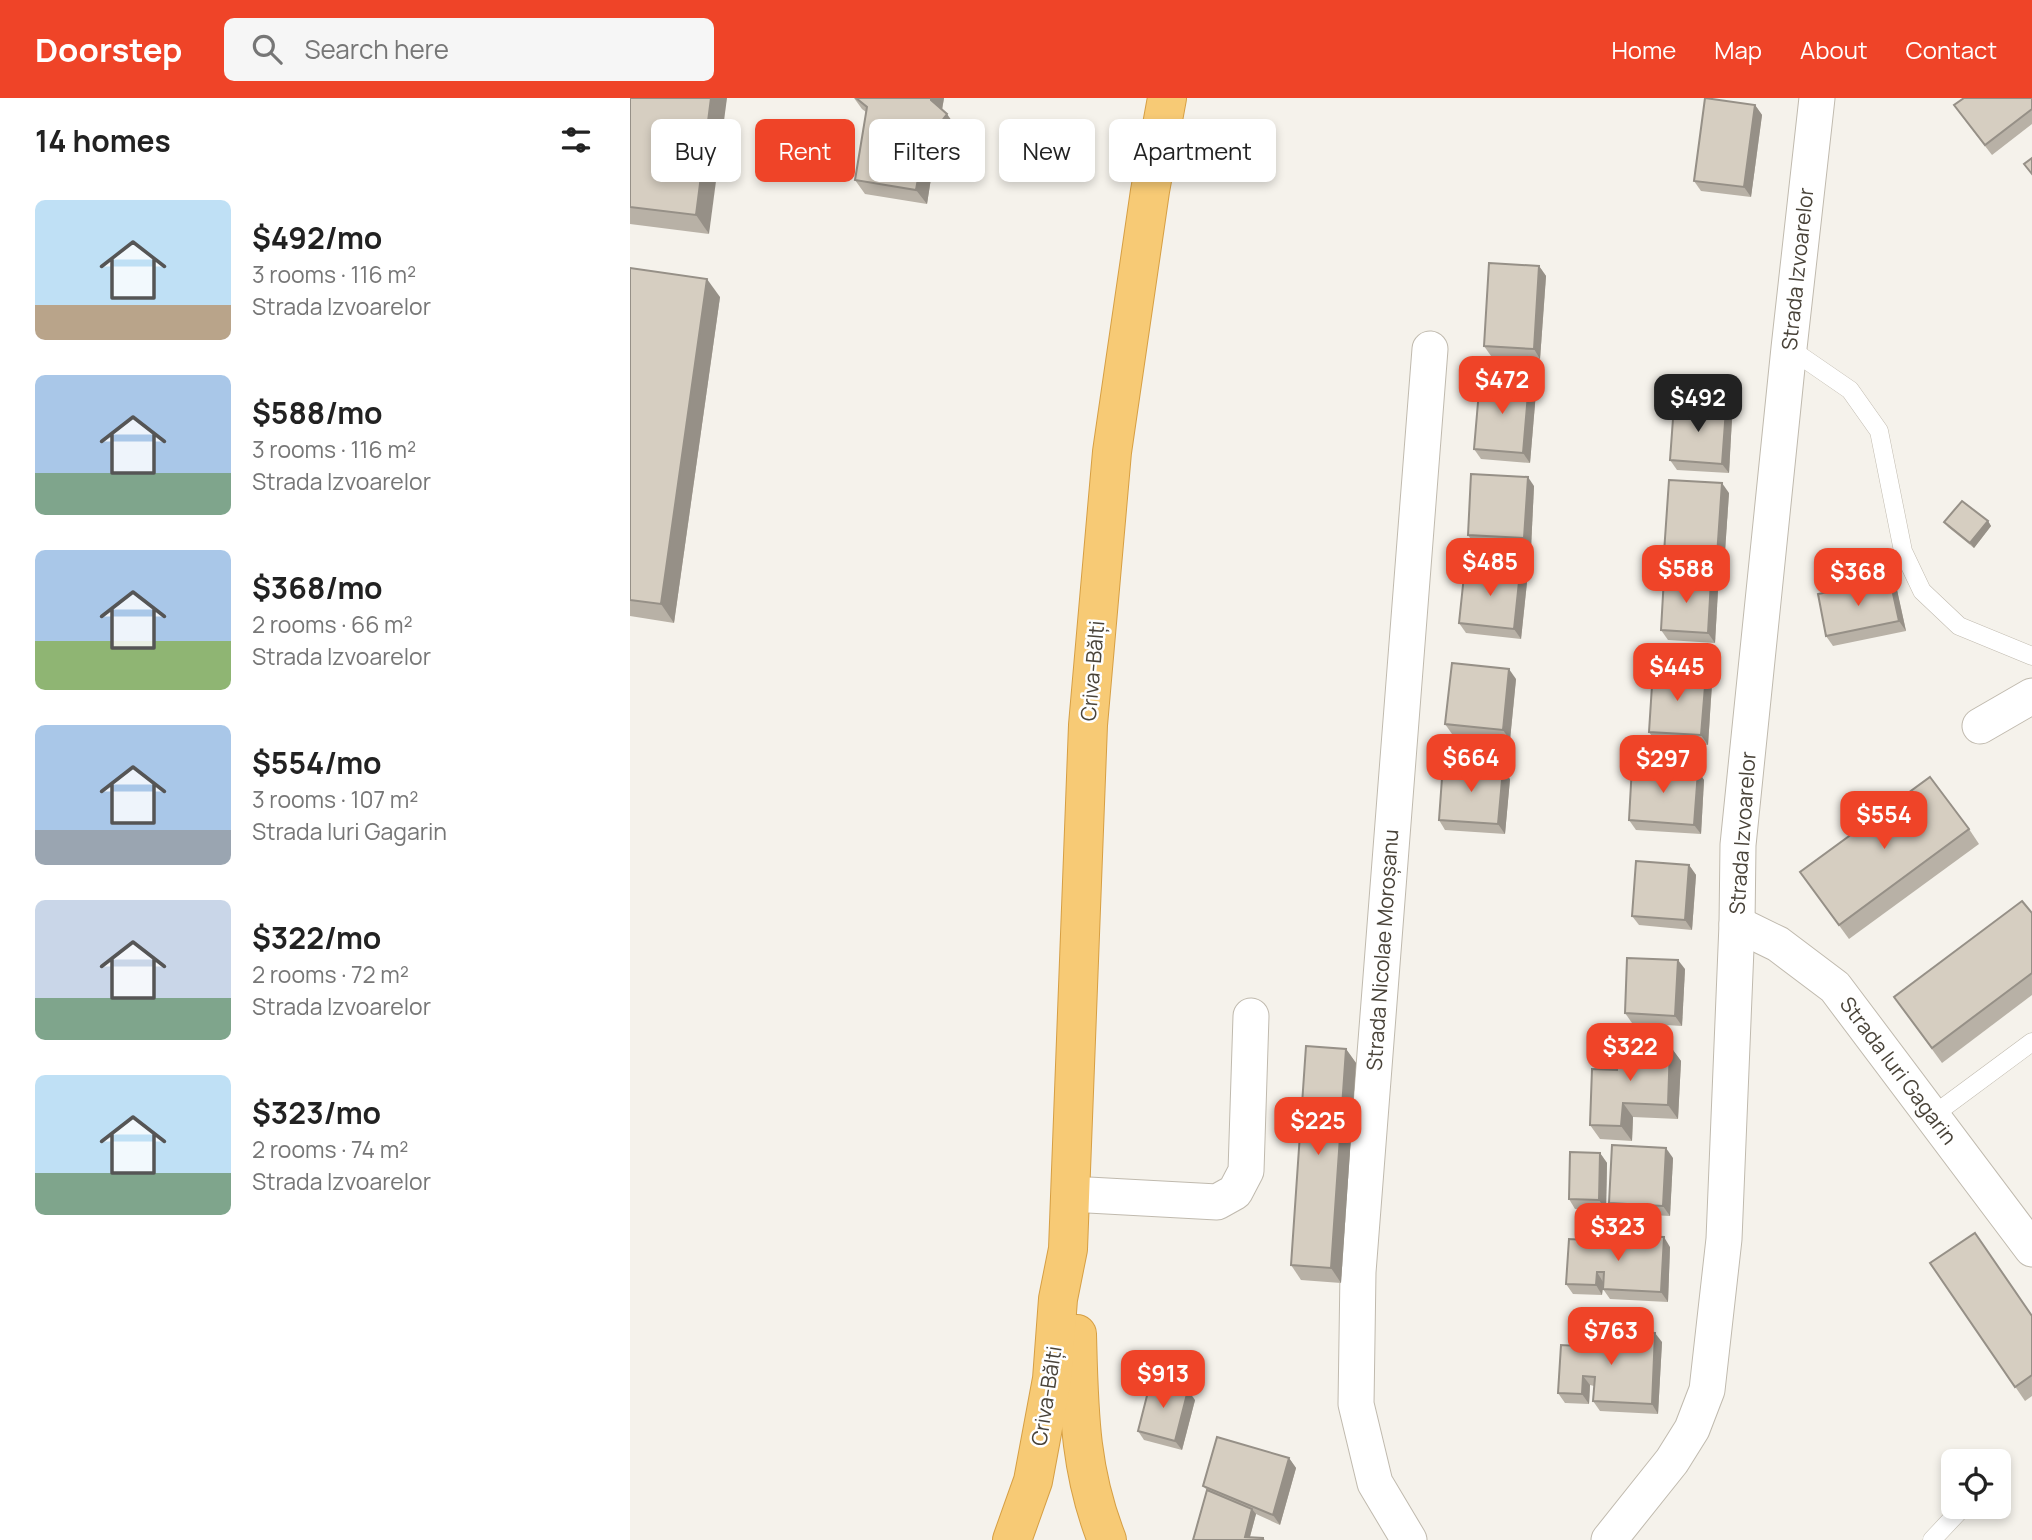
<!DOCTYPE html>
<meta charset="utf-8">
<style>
:root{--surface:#fff;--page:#f6f6f6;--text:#222;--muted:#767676;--accent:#ef4428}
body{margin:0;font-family:Manrope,sans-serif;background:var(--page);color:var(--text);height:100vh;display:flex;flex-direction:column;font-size:26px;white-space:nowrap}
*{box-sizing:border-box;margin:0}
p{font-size:23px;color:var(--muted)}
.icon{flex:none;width:38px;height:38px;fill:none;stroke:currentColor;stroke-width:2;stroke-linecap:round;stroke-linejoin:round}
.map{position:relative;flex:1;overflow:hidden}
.panel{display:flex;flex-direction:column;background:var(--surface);width:630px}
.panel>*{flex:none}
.hud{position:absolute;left:21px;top:21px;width:665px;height:63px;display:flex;gap:14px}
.tools{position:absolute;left:1311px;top:1351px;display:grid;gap:14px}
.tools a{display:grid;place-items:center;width:70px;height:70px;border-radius:10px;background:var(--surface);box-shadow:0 4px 10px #0003;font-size:35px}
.price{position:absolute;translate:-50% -60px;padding:0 16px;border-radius:14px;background:var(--accent);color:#fff;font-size:23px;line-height:46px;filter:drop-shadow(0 2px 4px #0008)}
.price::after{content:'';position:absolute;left:50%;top:42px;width:21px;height:16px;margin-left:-10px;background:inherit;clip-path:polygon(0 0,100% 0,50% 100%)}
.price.on{background:#222;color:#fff}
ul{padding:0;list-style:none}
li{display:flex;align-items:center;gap:21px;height:175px;padding:0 35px}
li span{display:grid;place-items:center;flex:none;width:196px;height:140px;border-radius:10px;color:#555}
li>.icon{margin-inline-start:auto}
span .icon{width:84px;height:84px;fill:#fffc;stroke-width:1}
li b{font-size:30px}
h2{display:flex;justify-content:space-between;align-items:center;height:84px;padding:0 35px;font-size:30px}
.tag{padding:0 24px;border-radius:10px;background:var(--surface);box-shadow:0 4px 10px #0003;font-size:24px;line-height:63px}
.tag.on{background:var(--accent);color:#fff}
header{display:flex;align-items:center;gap:42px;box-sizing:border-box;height:98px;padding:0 35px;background:var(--accent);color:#fff}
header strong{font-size:33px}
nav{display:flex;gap:38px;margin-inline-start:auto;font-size:24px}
.search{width:490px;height:63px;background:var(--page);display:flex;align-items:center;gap:18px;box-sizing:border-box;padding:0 24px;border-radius:10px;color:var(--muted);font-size:26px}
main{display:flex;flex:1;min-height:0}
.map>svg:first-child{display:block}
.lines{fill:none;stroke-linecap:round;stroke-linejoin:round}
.lane-casing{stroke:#c0baae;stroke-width:19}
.street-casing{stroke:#c0baae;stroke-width:37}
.highway-casing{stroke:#d69f44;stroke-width:40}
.lane{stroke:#fff;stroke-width:18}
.street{stroke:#fff;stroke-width:35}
.highway{stroke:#f7ca75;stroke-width:38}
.wall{fill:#b8b1a6}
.shaded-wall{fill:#969087}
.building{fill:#d6cec1;stroke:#969087;stroke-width:2}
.labels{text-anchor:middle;stroke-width:5;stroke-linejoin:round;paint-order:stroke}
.street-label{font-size:21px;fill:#494339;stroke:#fff}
</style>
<header>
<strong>Doorstep</strong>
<div class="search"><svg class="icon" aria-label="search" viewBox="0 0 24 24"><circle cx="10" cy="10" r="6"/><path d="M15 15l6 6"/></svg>Search here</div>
<nav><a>Home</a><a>Map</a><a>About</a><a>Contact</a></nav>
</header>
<main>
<section class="panel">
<h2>14 homes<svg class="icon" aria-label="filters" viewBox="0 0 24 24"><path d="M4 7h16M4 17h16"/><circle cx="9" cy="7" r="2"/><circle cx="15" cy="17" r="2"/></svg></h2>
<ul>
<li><span style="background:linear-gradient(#bfe0f5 75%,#b9a48a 0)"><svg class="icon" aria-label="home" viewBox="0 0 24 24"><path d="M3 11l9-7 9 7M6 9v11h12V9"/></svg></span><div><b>$492/mo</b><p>3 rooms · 116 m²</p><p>Strada Izvoarelor</p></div></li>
<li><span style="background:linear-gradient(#a9c7e8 70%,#7fa58c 0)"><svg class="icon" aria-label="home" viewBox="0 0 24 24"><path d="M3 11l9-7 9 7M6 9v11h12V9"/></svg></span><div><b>$588/mo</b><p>3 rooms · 116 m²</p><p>Strada Izvoarelor</p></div></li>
<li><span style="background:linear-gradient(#a9c7e8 65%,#8fb573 0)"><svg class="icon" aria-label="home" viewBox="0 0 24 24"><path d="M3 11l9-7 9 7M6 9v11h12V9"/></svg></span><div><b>$368/mo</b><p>2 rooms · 66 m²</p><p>Strada Izvoarelor</p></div></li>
<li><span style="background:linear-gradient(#a9c7e8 75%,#9aa5b1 0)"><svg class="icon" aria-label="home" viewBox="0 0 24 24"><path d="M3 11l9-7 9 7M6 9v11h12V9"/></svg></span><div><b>$554/mo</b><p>3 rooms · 107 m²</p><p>Strada Iuri Gagarin</p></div></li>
<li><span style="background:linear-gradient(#c9d6e8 70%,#7fa58c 0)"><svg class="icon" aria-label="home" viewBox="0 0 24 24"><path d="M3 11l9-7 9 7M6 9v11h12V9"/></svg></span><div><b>$322/mo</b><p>2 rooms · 72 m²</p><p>Strada Izvoarelor</p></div></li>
<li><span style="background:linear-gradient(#bfe0f5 70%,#7fa58c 0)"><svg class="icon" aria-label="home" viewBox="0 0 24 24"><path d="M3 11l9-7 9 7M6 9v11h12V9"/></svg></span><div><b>$323/mo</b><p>2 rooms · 74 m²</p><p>Strada Izvoarelor</p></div></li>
</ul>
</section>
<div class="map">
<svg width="1402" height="1442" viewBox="0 0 1402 1442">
<rect width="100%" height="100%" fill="#f5f2eb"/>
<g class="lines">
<defs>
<g id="lane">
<polyline points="1159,250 1220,292 1249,333 1273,453 1292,493 1329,528 1402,558"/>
<polyline points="1302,1018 1402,944"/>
<polyline points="1302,1442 1333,1409"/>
</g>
<g id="street">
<polyline points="1350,628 1402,598"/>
<polyline points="1107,826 1148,846 1205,889 1402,1151"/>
<polyline points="440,1096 587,1104 605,1094 616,1073 621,918"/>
<polyline points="779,1442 745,1385 726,1306 728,1174 800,251"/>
<polyline points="979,1442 1042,1363 1062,1331 1077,1292 1094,1141 1107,826 1108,747 1159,250 1187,0"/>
</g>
<g id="highway">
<path d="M447 1236C449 1311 449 1371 477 1442"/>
<polyline points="382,1442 403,1383 422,1281 428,1201 438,1151 458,627 482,354 520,93 537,0"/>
</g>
</defs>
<use href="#lane" class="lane-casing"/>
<use href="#street" class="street-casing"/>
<use href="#highway" class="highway-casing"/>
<use href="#lane" class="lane"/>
<use href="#street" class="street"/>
<use href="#highway" class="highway"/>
</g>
<g class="wall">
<polygon points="0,0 79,136 0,126"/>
<polygon points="224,0 314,0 312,12 327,30 304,61 297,106 235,96 225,82 236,14 232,11"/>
<polygon points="1402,0 1402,26 1362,57 1331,17"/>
<polygon points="1125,7 1132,17 1121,99 1071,93 1064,83"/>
<polygon points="909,168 916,178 910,261 861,258 854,248"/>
<polygon points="0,170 90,199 44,525 0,518"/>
<polygon points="899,284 906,294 900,365 851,361 844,351"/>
<polygon points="1096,311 1102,320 1099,375 1047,372 1040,362"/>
<polygon points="904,388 901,450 845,447 838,437"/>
<polygon points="1099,395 1094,468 1041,464 1034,455"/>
<polygon points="1358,423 1361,428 1344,450 1318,429 1314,424"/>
<polygon points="890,474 897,484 891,541 836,535 829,525"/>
<polygon points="1081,482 1088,492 1085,545 1038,542 1031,532"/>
<polygon points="1267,492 1276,533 1203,548 1196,538"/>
<polygon points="1076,576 1082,585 1078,647 1026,644 1019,634"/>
<polygon points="886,581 880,642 822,636 815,626"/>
<polygon points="1068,673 1074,682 1071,736 1006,732 999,722"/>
<polygon points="880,681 875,736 815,732 809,722"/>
<polygon points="1339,731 1349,746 1219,841 1170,774"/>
<polygon points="1059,767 1066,777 1062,832 1009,827 1002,818"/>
<polygon points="1402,815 1402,897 1312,965 1264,899"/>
<polygon points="1055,871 1052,928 1002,925 995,915"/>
<polygon points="1040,948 1051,963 1048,1021 1003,1019 1002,1043 970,1041 960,1027 987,972"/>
<polygon points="716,951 726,965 711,1185 671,1182 661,1167"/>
<polygon points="970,1055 977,1065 976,1112 945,1111 939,1101"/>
<polygon points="1043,1060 1040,1118 985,1115 979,1105"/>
<polygon points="939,1141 1040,1149 1038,1204 980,1201 973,1191 974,1184 972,1197 943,1196 936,1186"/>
<polygon points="1300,1165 1402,1218 1402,1298 1395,1303"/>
<polygon points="1032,1244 1028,1316 970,1313 963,1303 964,1288 960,1287 959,1306 935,1305 928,1295 966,1249"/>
<polygon points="565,1302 552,1352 514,1342 508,1333"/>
<polygon points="659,1360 666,1370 650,1427 626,1416 620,1439 633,1440 635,1442 563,1442 577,1392 573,1388"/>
</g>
<g class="shaded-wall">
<polygon points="81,0 97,0 79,136 66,117"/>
<polygon points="301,0 314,0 311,17 301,2"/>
<polygon points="1125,7 1132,17 1121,99 1114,89"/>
<polygon points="317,16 327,30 304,61 297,106 286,92 294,47"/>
<polygon points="909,168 916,178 910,261 904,251"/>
<polygon points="77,181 90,199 44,525 31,506"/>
<polygon points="899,284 906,294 900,365 893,355"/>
<polygon points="1096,311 1102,320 1099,375 1092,366"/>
<polygon points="898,379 904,388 901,450 894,440"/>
<polygon points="1092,385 1099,395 1094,468 1087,458"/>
<polygon points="1358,423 1361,428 1344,450 1340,445"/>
<polygon points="890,474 897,484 891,541 884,531"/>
<polygon points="1081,482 1088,492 1085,545 1078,535"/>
<polygon points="1260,482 1267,492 1276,533 1269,523"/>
<polygon points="879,571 886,581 880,642 873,632"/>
<polygon points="1076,576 1082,585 1078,647 1071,637"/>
<polygon points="873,671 880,681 875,736 868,726"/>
<polygon points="1068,673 1074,682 1071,736 1064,727"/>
<polygon points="1059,767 1066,777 1062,832 1055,822"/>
<polygon points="1048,862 1055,871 1052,928 1045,918"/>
<polygon points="1040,948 1051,963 1048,1021 1038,1007"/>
<polygon points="716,951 726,965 711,1185 701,1170"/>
<polygon points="993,1005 1003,1019 1002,1043 991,1028"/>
<polygon points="1036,1050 1043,1060 1040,1118 1033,1108"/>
<polygon points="970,1055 977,1065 976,1112 969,1102"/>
<polygon points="1034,1139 1040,1149 1038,1204 1031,1194"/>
<polygon points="967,1174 973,1184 972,1197 966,1187"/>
<polygon points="1025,1235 1032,1244 1028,1316 1022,1306"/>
<polygon points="953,1278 960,1287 959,1306 952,1296"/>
<polygon points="558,1292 565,1302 552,1352 545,1343"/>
<polygon points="659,1360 666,1370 650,1427 643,1417"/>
<polygon points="622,1411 626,1416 619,1442 615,1439"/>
</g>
<g class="building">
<polygon points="0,0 81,0 66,117 0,109"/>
<polygon points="226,0 301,0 301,2 317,16 294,47 286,92 225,82 237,9"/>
<polygon points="1075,0 1125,7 1114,89 1064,83"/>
<polygon points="1334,0 1402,0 1402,11 1355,47 1324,7"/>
<polygon points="1402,60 1402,76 1394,66"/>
<polygon points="859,165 909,168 904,251 854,248"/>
<polygon points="0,170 77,181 31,506 0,502"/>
<polygon points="850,281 899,284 893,355 844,351"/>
<polygon points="1044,307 1096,311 1092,366 1040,362"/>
<polygon points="841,376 898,379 894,440 838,437"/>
<polygon points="1039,382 1092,385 1087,458 1034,455"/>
<polygon points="1332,403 1358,423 1340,445 1314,424"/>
<polygon points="835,468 890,474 884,531 829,525"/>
<polygon points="1034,479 1081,482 1078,535 1031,532"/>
<polygon points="1260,482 1269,523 1196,538 1188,496"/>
<polygon points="822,565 879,571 873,632 815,626"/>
<polygon points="1023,572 1076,576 1071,637 1019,634"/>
<polygon points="813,666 873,671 868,726 809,722"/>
<polygon points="1002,668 1068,673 1064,727 999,722"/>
<polygon points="1300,679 1339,731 1209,827 1170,774"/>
<polygon points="1006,763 1059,767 1055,822 1002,818"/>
<polygon points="1392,803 1402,815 1402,875 1302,950 1264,899"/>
<polygon points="997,860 1048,862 1045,918 995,915"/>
<polygon points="988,946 1040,948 1038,1007 993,1005 991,1028 960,1027 962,971 987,972"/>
<polygon points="676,948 716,951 701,1170 661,1167"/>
<polygon points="982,1047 1036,1050 1033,1108 979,1105"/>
<polygon points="940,1054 970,1055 969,1102 939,1101"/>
<polygon points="1345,1135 1402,1218 1402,1277 1385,1289 1300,1165"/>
<polygon points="976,1137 1034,1139 1031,1194 973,1191 974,1174 967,1174 966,1187 936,1186 939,1141 976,1143"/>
<polygon points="967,1232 1025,1235 1022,1306 963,1303 965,1279 953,1278 952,1296 928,1295 931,1247 966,1249"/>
<polygon points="521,1282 558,1292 545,1343 508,1333"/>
<polygon points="587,1339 659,1360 643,1417 573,1388"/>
<polygon points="577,1392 622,1411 615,1439 633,1440 633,1442 563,1442"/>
</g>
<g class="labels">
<g class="street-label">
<text transform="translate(1168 171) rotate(-84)" y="7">Strada Izvoarelor</text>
<text transform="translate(463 573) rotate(-85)" y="7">Criva-Bălți</text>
<text transform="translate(1113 735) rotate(-86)" y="7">Strada Izvoarelor</text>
<text transform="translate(753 852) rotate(-86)" y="7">Strada Nicolae Moroșanu</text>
<text transform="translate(1268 973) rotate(53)" y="7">Strada Iuri Gagarin</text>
<text transform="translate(417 1298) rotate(-81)" y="7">Criva-Bălți</text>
</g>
</g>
</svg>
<div class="tools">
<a><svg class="icon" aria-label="locate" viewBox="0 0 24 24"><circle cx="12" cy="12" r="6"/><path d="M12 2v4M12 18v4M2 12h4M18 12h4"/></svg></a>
</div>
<b class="price" style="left:872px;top:318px">$472</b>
<b class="price on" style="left:1068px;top:336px">$492</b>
<b class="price" style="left:860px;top:500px">$485</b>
<b class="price" style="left:1056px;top:507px">$588</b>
<b class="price" style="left:1228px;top:510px">$368</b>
<b class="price" style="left:1047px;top:605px">$445</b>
<b class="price" style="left:841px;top:696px">$664</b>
<b class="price" style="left:1033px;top:697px">$297</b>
<b class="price" style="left:1254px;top:753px">$554</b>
<b class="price" style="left:1000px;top:985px">$322</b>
<b class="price" style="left:688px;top:1059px">$225</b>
<b class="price" style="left:988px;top:1165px">$323</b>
<b class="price" style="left:981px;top:1269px">$763</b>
<b class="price" style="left:533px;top:1312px">$913</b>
<div class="hud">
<a class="tag">Buy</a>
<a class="tag on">Rent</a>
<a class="tag">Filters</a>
<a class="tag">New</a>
<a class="tag">Apartment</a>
</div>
</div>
</main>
